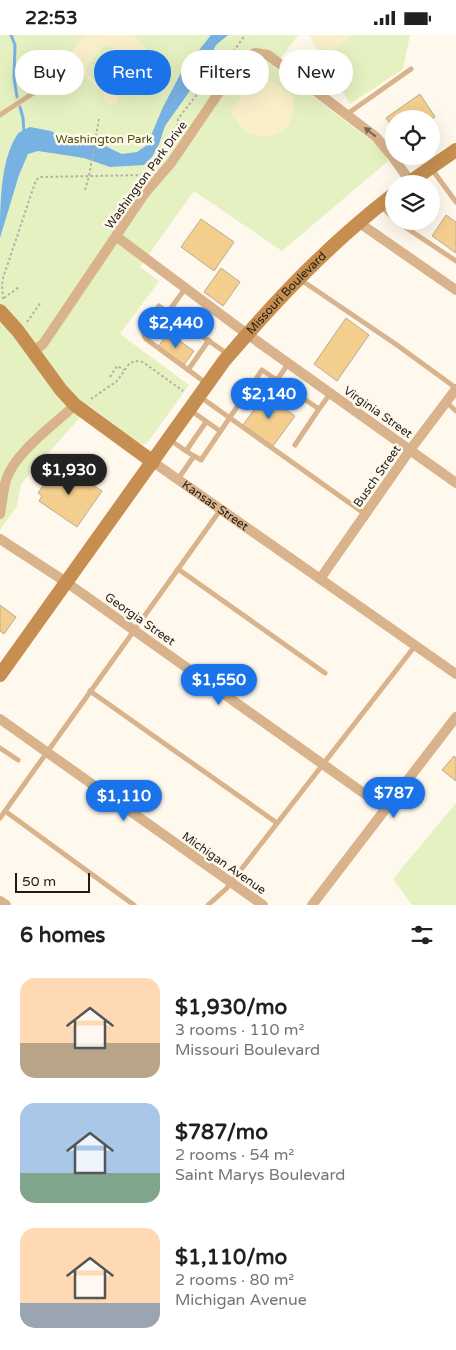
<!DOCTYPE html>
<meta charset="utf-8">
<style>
:root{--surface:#fff;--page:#f2f2f2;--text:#202124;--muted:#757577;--accent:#1a73e8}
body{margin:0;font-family:"Varela Round",sans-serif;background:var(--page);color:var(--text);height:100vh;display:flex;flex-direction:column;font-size:19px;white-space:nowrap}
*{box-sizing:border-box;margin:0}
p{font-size:16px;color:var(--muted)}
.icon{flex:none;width:28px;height:28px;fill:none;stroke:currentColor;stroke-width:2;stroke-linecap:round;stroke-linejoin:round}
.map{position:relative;height:870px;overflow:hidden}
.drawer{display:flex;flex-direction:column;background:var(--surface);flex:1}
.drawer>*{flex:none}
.guide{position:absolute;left:15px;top:15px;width:426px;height:45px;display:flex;gap:10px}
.controls{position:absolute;left:385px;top:75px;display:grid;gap:10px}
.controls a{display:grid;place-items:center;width:55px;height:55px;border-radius:50%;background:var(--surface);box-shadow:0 5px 20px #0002;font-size:25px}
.scale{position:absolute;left:15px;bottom:12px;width:75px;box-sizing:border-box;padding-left:5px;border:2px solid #201c15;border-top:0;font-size:14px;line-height:18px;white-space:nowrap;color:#201c15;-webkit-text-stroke:4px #fff8ed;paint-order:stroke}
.price{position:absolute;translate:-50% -42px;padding:0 11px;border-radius:18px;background:var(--accent);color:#fff;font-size:16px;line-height:32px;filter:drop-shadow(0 1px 2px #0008)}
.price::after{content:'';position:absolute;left:50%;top:30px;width:15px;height:11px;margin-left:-8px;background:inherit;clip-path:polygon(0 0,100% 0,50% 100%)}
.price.on{background:#222;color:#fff}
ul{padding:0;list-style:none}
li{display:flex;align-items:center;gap:15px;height:125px;padding:0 20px}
li span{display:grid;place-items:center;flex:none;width:140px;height:100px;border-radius:15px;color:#555}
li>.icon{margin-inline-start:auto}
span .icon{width:60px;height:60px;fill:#fffc;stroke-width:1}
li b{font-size:21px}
h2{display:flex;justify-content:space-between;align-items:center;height:60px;padding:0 20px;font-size:21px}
.pill{padding:0 18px;border-radius:22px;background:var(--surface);box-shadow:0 5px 20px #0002;font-size:18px;line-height:45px}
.pill.on{background:var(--accent);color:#fff}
.status{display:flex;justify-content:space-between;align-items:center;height:35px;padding:0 25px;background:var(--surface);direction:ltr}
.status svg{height:14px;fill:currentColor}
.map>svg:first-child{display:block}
.green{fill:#e6f1c1}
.sand{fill:#f9f0ca;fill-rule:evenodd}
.water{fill:#78b2e2}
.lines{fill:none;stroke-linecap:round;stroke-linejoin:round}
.stream{stroke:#78b2e2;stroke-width:3}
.building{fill:#f3ce8d;stroke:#b6ac9a}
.path{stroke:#b5afa5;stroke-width:2;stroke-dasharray:2.5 2.5;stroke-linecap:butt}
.lane{stroke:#d8b38b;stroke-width:5}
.street{stroke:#d8b38b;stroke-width:10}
.secondary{stroke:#c68f51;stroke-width:14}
.oneway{fill:#7c6850}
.labels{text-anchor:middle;stroke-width:5;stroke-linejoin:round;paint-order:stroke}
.park-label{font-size:12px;fill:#4a5503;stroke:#fff8ed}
.street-label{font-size:12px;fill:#201c15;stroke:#fff8ed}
</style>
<div class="status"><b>22:53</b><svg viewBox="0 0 49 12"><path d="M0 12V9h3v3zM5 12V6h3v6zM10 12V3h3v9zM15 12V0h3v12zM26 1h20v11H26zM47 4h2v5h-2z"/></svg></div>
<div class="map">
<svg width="456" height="870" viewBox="0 0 456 870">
<rect width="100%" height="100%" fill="#fff8ed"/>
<g class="green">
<polygon points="0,0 298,0 274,32 382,114 388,126 282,216 194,156 140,232 159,246 120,299 189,350 147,408 143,409 138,408 90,371 21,449 17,471 0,495"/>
<polygon points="309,0 410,0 403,34 350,69"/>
<polygon points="456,768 456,870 412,870 393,844"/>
</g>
<g class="sand">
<path d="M86 0H134L148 15 150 22 118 58 119 66 112 71 104 67V58L68 25 78 7ZM106 9 111 10 133 30V37L115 58 107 57 87 39V31Z"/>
<polygon points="309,0 352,0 337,13 318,15"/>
<path d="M262 40 293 61C293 69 294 77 291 85 283 102 262 106 247 97 238 92 237 82 230 76L253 42Z"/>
</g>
<path class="water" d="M211 0H228L216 10 201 40 165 91 159 109 152 122 144 130 110 132 84 123 38 116 28 119 19 140 0 203C0 172 0 126 17 100 20 96 26 94 30 92L51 96 68 105 101 108 111 114 122 119 137 117 147 110 163 72 181 38Z"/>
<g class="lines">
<g class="stream">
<polyline points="11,0 15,10 14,43 17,62"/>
<polyline points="20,72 23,83 24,98"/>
</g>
</g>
<g class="building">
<polygon points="420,59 435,82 431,84 394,84 394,94 386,83"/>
<polygon points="446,180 456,187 456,218 432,201"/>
<polygon points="201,184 234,207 214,236 181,212"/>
<polygon points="221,233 240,247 223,271 204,257"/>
<polygon points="346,283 369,300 337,346 314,329"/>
<polygon points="168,298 194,316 184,330 158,312"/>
<polygon points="265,360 295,381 273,411 243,390"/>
<polygon points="63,430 102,456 77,492 39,466 42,461 38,458 46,446 50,449"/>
<polygon points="0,570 16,582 4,599 0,596"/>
<polygon points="454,721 456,723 456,746 442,735"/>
</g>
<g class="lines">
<g class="path">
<polyline points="177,101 178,84 208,45 219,37 245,0"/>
<polyline points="85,155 89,141 99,84"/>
<polyline points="4,263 19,252"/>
<polyline points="3,264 2,251 3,243 36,145 40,142 147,140"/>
<polyline points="27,287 41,267"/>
<polyline points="110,342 117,331 124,335"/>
<polyline points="91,364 117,346 129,329 135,326 143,327 183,356"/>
</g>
<g class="lane">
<polyline points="347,79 411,34"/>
<polyline points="0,80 35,57"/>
<polyline points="431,133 456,167"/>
<polyline points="380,170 394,184"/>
<polyline points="396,186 456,226"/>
<polyline points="301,245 397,310 456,353"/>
<polyline points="168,277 185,254"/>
<polyline points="188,335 209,305"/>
<polyline points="277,345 288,329"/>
<path d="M206 348 146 304C138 293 152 281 159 271L229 320"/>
<polyline points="199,361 365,479"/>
<polyline points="446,367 456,376"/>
<polyline points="319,374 330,359"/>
<polyline points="190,375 220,396"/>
<polyline points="170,405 186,416"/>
<polyline points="194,421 201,425 262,335 319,374 295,410"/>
<polyline points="178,444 194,421 186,416 206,387"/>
<polyline points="178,534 325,638"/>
<polyline points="90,656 277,788"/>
<polyline points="0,713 18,725"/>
<polyline points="5,776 134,870"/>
<polyline points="0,783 221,474"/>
<polyline points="208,870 226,854 415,611"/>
</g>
<g class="street">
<polyline points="358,187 456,255"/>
<polyline points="117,202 247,299 456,448"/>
<polyline points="34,316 43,309 145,158 171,128 241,25 255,18 268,20 376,102 392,121 410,146"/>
<path id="s1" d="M153 427 456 639"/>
<path d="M0 479C2 468 3 456 6 445 15 417 54 390 75 370"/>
<polyline points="0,504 66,547 386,774"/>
<polyline points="320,544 410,415 456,354"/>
<polyline points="0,684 263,870"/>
<polyline points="0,866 6,870"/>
<polyline points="312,870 456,682"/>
</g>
<g class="secondary">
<polyline points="407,149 456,115"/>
<polyline points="0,276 18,296 61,355 75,370 153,427"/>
<path id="s2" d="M0 640 224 326C276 265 330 208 394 159"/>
</g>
</g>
<defs><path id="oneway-solid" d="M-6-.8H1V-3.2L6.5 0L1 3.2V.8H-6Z" transform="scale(1.25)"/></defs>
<use class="oneway" href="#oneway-solid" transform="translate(370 97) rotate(-142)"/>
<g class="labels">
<g class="park-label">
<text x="104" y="108">Washington Park</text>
</g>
<g class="street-label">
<text transform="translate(146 140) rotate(-54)" y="4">Washington Park Drive</text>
<text dy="4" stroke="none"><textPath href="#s2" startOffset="478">Missouri Boulevard</textPath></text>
<text transform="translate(378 377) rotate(35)" y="4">Virginia Street</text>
<text transform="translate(377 441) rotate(-55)" y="4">Busch Street</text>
<text dy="4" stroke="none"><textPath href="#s1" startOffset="76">Kansas Street</textPath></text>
<text transform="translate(140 584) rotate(35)" y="4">Georgia Street</text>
<text transform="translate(224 828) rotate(35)" y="4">Michigan Avenue</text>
</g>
</g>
</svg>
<div class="controls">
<a><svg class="icon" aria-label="locate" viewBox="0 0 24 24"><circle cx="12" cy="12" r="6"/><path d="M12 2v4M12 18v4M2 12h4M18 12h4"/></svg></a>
<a><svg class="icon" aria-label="layers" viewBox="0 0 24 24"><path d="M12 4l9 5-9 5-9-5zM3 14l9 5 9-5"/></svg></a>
</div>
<div class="scale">50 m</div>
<b class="price" style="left:176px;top:314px">$2,440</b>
<b class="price" style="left:269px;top:385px">$2,140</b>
<b class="price on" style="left:69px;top:461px">$1,930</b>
<b class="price" style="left:219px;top:671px">$1,550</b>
<b class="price" style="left:394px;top:784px">$787</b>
<b class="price" style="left:124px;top:787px">$1,110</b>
<div class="guide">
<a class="pill">Buy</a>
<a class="pill on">Rent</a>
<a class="pill">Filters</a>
<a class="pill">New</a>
</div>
</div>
<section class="drawer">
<h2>6 homes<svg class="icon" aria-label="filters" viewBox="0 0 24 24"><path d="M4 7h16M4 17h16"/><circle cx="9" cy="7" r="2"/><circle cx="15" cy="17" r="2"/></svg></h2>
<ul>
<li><span style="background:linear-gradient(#ffd9b3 65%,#b9a48a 0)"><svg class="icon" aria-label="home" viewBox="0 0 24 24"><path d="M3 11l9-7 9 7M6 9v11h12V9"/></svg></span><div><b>$1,930/mo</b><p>3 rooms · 110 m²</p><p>Missouri Boulevard</p></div></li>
<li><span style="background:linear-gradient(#a9c7e8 70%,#7fa58c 0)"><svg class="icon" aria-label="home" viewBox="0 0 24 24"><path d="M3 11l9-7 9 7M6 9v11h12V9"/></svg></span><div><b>$787/mo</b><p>2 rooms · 54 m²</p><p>Saint Marys Boulevard</p></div></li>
<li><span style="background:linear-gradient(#ffd9b3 75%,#9aa5b1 0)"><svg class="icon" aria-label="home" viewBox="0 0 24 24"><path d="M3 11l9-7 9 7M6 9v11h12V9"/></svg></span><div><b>$1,110/mo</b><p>2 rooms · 80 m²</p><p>Michigan Avenue</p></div></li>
</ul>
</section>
